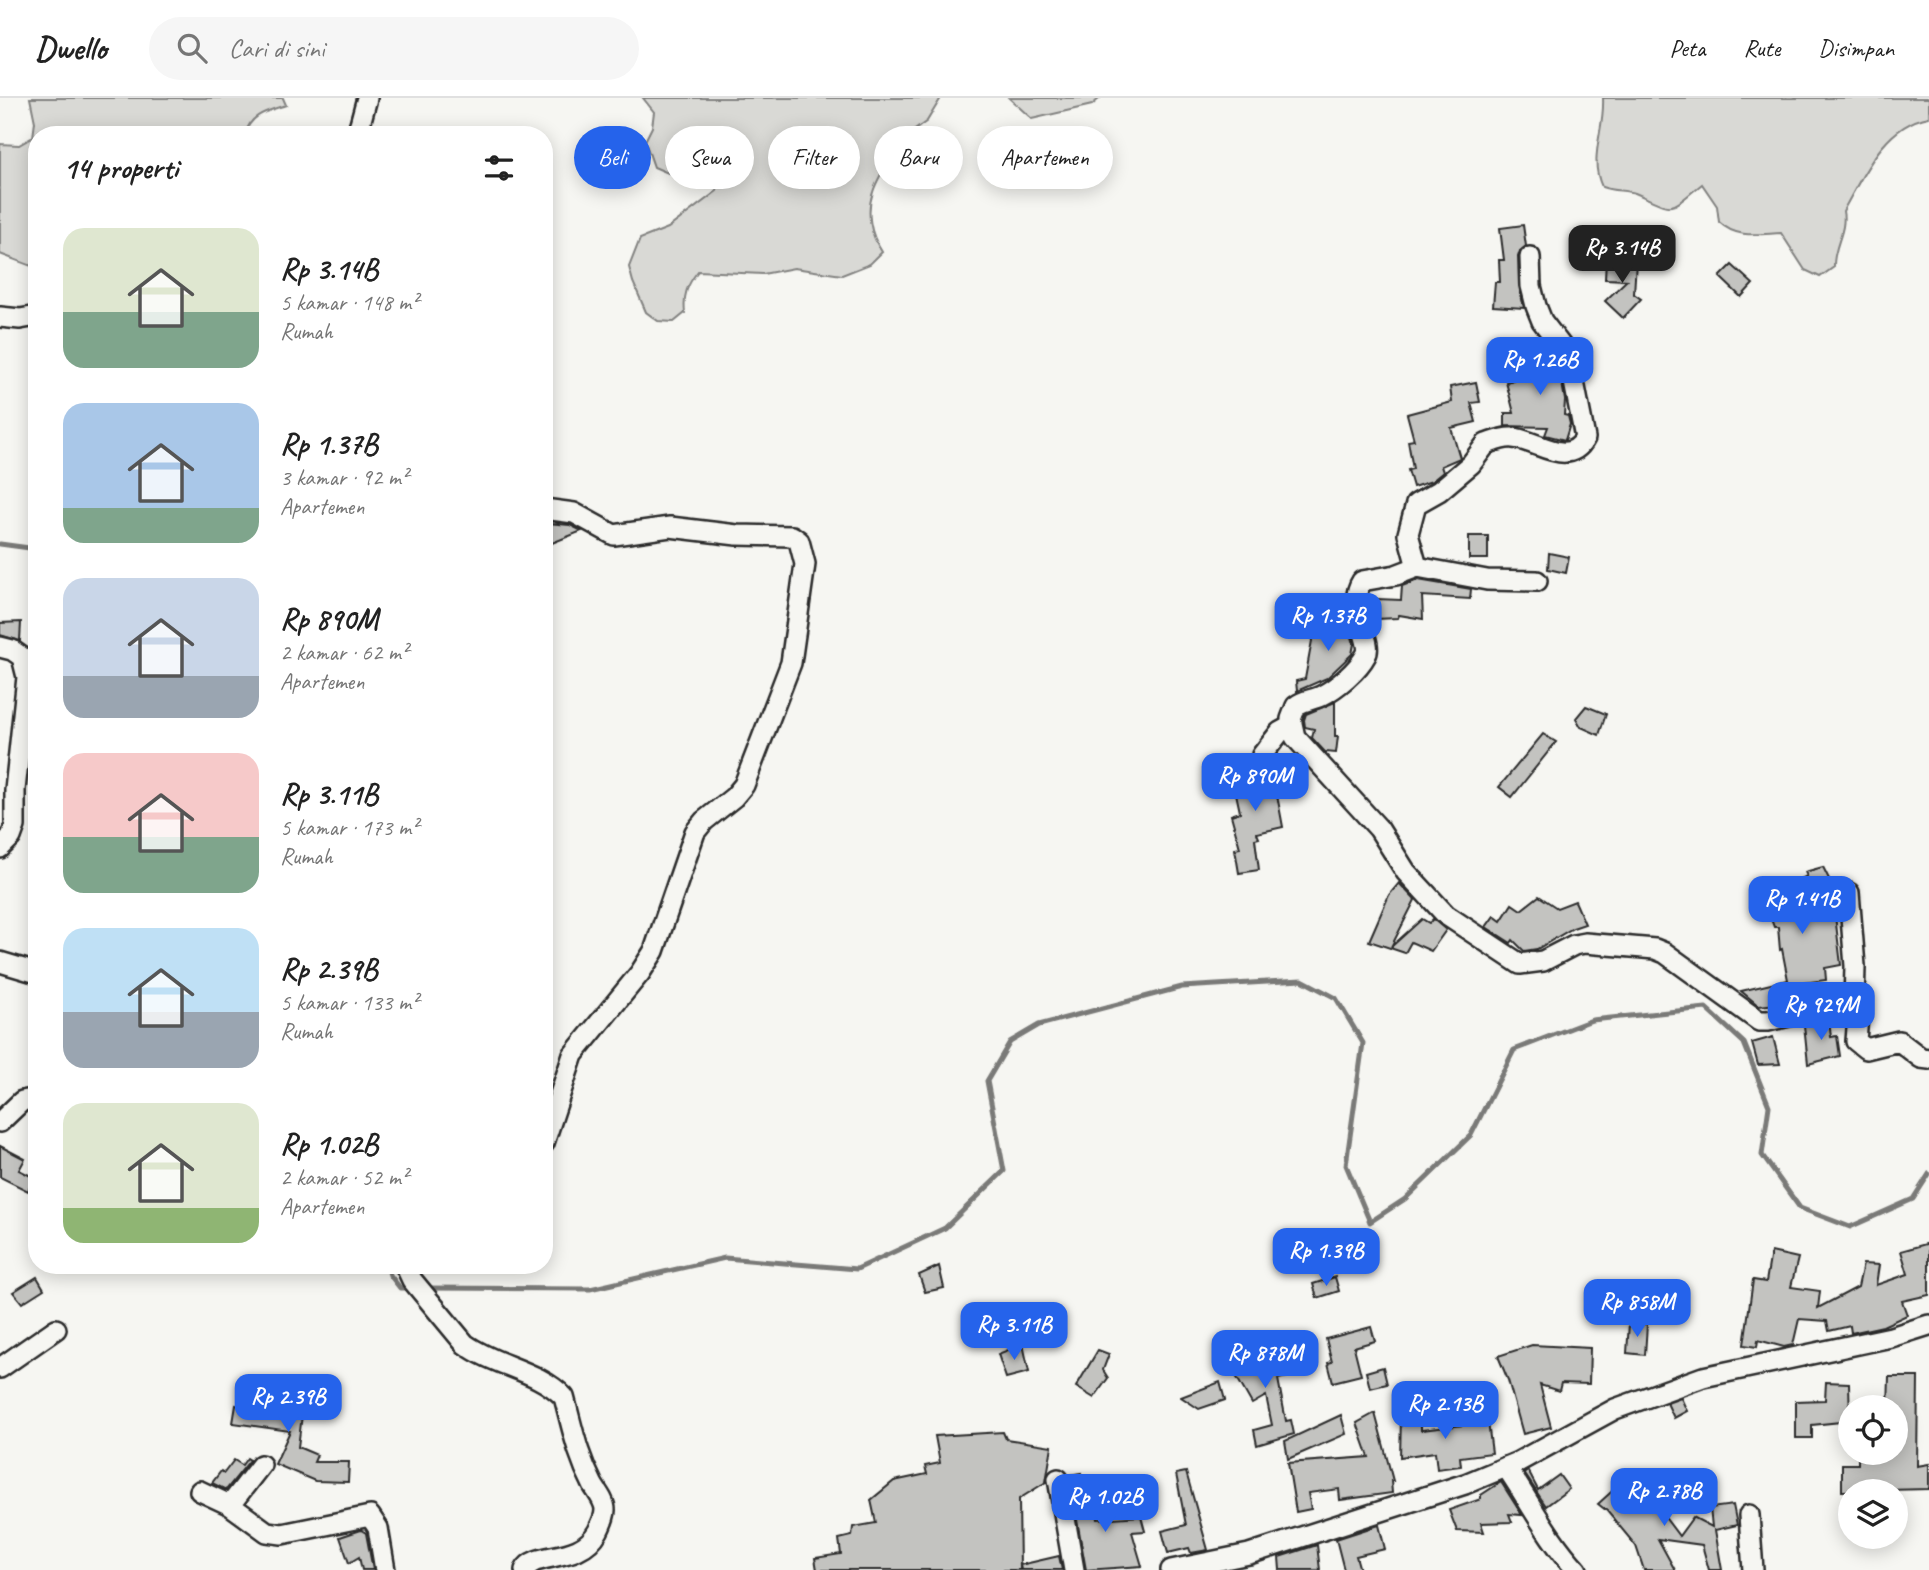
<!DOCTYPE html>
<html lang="id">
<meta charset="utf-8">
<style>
:root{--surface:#fff;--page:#f6f6f6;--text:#222;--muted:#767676;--line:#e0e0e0;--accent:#2563eb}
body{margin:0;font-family:Caveat,sans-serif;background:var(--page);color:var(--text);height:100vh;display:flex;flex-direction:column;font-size:26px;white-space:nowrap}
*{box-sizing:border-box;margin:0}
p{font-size:23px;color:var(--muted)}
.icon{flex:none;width:38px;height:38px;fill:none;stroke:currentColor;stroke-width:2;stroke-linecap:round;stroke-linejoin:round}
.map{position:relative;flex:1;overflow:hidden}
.details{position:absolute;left:28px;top:28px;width:525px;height:1148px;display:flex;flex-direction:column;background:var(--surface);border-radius:28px;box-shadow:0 4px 18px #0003}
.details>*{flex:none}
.banner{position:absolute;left:574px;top:28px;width:665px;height:63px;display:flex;gap:14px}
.buttons{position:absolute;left:1838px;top:1297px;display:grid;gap:14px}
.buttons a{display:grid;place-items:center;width:70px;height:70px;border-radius:50%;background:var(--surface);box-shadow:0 4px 18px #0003;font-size:35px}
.price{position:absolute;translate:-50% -60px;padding:0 16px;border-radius:14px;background:var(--accent);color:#fff;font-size:23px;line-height:46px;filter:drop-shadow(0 2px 4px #0008)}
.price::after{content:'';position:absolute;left:50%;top:42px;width:21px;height:16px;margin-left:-10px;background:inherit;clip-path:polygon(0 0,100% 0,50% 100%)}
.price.current{background:#222;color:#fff}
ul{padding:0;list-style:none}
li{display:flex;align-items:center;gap:21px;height:175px;padding:0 35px}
li span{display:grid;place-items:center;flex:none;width:196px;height:140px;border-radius:21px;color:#555}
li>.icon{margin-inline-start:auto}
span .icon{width:84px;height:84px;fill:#fffc;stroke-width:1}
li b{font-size:30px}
h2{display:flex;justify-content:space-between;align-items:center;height:84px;padding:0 35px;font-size:30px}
.pill{padding:0 24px;border-radius:32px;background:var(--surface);box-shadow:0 4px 18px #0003;font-size:24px;line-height:63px}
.pill.current{background:var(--accent);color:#fff}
header{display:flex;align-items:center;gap:42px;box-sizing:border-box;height:98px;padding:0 35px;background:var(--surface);border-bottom:2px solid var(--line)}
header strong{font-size:33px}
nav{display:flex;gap:38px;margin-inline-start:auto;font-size:24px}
.search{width:490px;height:63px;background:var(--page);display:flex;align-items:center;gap:18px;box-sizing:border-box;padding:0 24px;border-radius:38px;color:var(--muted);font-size:26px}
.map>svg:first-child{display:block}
.green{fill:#d9d9d5;stroke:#828280;stroke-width:2}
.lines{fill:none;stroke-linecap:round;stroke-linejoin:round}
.stream{stroke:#7a7a78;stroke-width:5}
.building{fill:#c3c3c0;stroke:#2b2b2b;stroke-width:2}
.minor-casing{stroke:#2b2b2b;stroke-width:24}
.minor{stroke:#f6f6f2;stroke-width:19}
</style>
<header>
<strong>Dwello</strong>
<div class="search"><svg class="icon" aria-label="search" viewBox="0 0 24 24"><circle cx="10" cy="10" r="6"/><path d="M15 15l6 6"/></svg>Cari di sini</div>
<nav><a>Peta</a><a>Rute</a><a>Disimpan</a></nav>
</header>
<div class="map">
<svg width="1929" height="1472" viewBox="0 0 1929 1472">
<rect width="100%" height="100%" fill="#f6f6f2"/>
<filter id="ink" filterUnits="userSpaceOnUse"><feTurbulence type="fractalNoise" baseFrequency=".0143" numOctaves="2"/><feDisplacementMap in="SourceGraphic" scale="14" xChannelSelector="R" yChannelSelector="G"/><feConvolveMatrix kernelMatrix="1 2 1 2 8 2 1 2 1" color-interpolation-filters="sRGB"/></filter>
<g filter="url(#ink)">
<g class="green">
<path d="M30 0H283L286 7C268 13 250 16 245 37H37V170L0 156V46L19 47 33 39 35 24Z"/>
<path d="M643 0H941L927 23 889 51C888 69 878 78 873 94 866 114 870 136 882 154L870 166 842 177 794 170 763 176 698 173C687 187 683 197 685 215L674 224 658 223 646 214 633 184 629 169 640 141 668 130 717 93 718 77 668 75 654 69 645 43 652 29 654 14Z"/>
<polygon points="1009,0 1100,0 1092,7 1032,21"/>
<path d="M1603 0H1929V19C1884 27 1863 78 1843 113 1847 134 1833 148 1834 169L1820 179 1805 172 1781 135C1758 136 1737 141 1719 124L1717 108 1702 86C1666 115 1677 113 1635 95 1625 92 1612 93 1602 89 1588 59 1605 32 1603 0Z"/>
</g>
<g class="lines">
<g class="stream">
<polyline points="0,446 37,451"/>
<polyline points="387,1167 390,1177 400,1190 412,1190"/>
<polyline points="425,1190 590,1191 725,1160 857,1171 945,1130 1004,1073 987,983 1010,944 1039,927 1182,889 1302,882 1336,900 1363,945 1346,1067 1370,1124 1405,1101 1471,1037 1514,952 1592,922 1706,910 1744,945 1769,1008 1762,1057 1800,1110 1850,1129 1913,1101 1929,1076"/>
</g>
</g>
<g class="building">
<polygon points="1523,127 1526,148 1520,153 1518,159 1519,188 1524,210 1493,208 1495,184 1500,184 1499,162 1504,162 1500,130"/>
<polygon points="1626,127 1637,136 1597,168 1590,160"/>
<polygon points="1606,161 1636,163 1634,196 1641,201 1623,220 1605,203 1627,182 1605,181"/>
<polygon points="1732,167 1753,186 1741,199 1720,179"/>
<polygon points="1546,249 1558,263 1565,302 1564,317 1568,318 1570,326 1565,342 1545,337 1548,329 1505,328 1505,315 1514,315 1506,284 1534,277 1528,254"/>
<polygon points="1476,284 1480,304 1471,305 1476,324 1451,330 1460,360 1441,368 1443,374 1432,383 1413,389 1408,372 1413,371 1408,343 1414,342 1407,316 1452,304 1450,289"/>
<polygon points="547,425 570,427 582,433 547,447"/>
<rect x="1469" y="438" width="19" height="23"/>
<polygon points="1549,455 1569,459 1566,475 1548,471"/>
<polygon points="1418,482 1471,491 1470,501 1422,498 1423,521 1399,517 1398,520 1375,521 1377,501 1401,502 1402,488"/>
<polygon points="1346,517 1354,546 1352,556 1327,580 1297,593 1296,583 1305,581 1313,537 1331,539 1328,528"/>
<polygon points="21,524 20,543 0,537 0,525"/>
<polygon points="1335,604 1335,638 1338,638 1336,655 1325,654 1312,640 1314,631 1305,629 1304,622 1306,616"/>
<polygon points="1586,608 1606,616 1599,637 1581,629 1576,620"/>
<polygon points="1543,636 1556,644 1512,699 1499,689"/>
<polygon points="1256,667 1262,691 1287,677 1293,688 1277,697 1283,729 1257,735 1259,740 1255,741 1259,772 1239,775 1235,751 1240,750 1231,717 1240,714 1231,672"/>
<polygon points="1823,769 1831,785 1841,867 1825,870 1826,882 1796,886 1795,904 1759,908 1741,893 1788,882 1782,851 1780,852 1778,829 1774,829 1763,800 1807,778 1805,774"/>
<polygon points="1399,785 1415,802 1391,849 1422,821 1429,825 1433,821 1446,832 1431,853 1411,844 1405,855 1369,843 1389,797"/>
<polygon points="1539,798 1557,810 1575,803 1585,826 1573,830 1537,851 1524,853 1513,842 1511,845 1486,829 1494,818 1501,823 1512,806 1521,812"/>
<polygon points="1829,921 1831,939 1837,938 1840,958 1808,966 1804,927"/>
<polygon points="1773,939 1780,966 1758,967 1752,945"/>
<polygon points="0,1048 25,1061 19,1072 35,1080 28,1093 0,1079"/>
<polygon points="1929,1145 1929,1197 1902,1203 1907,1217 1883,1228 1851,1235 1850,1228 1829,1233 1827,1223 1799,1221 1793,1247 1784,1249 1758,1242 1757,1249 1744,1247 1753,1182 1766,1184 1771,1154 1798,1160 1791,1189 1820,1193 1818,1210 1858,1189 1863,1166 1879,1167 1876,1187 1908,1176 1901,1153"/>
<polygon points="939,1168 944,1190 925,1194 919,1177"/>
<polygon points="37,1179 44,1191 22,1205 13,1194"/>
<polygon points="1335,1179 1339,1193 1317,1200 1313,1186"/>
<polygon points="1629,1225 1647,1226 1645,1257 1627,1255"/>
<polygon points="1371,1229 1375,1243 1354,1249 1361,1277 1333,1284 1328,1265 1332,1264 1326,1241"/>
<polygon points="1248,1243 1259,1264 1275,1260 1277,1266 1294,1262 1297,1277 1278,1281 1286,1323 1291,1322 1294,1336 1257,1347 1254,1332 1272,1327 1266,1298 1252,1306 1236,1278 1240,1277 1234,1249"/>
<polygon points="1023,1246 1029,1274 1006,1280 998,1256"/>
<polygon points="1532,1247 1590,1250 1589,1286 1561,1285 1559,1293 1540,1287 1551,1329 1523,1336 1508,1282 1498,1258"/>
<polygon points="1098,1252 1109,1256 1103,1272 1108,1280 1094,1300 1076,1289"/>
<polygon points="1383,1269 1387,1286 1370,1290 1366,1274"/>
<polygon points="1889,1279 1918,1279 1917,1368 1929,1366 1929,1391 1842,1393 1842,1366 1858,1366 1858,1354 1895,1354 1895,1309 1888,1309"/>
<polygon points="259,1281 276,1283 275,1291 286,1293 284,1307 303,1309 298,1349 317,1357 314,1364 349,1364 348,1384 315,1383 275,1366 290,1333 233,1325 236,1307 255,1310"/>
<polygon points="1220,1284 1225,1302 1199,1311 1181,1299"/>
<polygon points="1826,1284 1849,1285 1850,1323 1812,1327 1812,1340 1796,1340 1796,1303 1825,1302"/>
<polygon points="1681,1300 1687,1313 1674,1320 1667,1305"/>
<polygon points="1375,1315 1393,1383 1391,1383 1392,1395 1340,1402 1339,1391 1308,1395 1311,1411 1296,1414 1288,1365 1369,1359 1357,1325"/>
<polygon points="1341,1317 1346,1336 1288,1361 1285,1343"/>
<polygon points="1421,1318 1421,1332 1488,1324 1492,1355 1460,1359 1461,1368 1437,1371 1435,1354 1400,1359 1401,1320"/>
<polygon points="1003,1334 1006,1341 1052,1348 1046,1384 1019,1401 1020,1472 817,1472 815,1460 841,1456 839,1441 852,1438 853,1429 876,1425 871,1402 894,1383 927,1376 925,1368 940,1365 935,1338"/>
<polygon points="247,1360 250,1362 226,1392 212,1385 221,1373 224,1375 234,1362 242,1367"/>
<polygon points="1528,1373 1538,1392 1559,1377 1569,1391 1546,1408 1524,1375"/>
<polygon points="1186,1374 1208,1452 1191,1455 1189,1450 1168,1455 1162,1433 1186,1427 1176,1376"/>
<polygon points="1081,1375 1091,1417 1097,1415 1098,1421 1141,1418 1145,1433 1132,1434 1142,1468 1086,1472 1069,1377"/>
<polygon points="1501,1384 1522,1417 1509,1416 1512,1424 1481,1425 1484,1434 1457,1433 1449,1412 1481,1401 1481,1397"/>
<polygon points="1620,1386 1629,1401 1648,1388 1656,1398 1651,1401 1679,1438 1693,1419 1712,1429 1710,1410 1733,1407 1737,1427 1715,1432 1722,1472 1709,1472 1702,1447 1658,1441 1675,1472 1644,1472 1636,1448 1607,1413 1598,1406"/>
<polygon points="1379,1427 1385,1451 1356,1458 1360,1472 1344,1472 1336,1441"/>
<polygon points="361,1432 366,1435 373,1472 362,1472 359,1459 349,1465 340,1439"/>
<polygon points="1317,1447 1320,1472 1280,1472 1279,1459"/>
<polygon points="1059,1458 1062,1472 1021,1472 1020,1467"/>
</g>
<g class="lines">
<defs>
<g id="minor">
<polyline points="357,37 367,0"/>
<polyline points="0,219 20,221 37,218"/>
<polyline points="544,411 574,415 614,437 670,429 737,437 792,438 799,443 805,466 791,565 744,687 734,699 704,723 695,734 654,853 640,875 573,957 544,1045"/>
<path d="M1417 469 1408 436 1416 406 1439 393 1471 366 1486 346C1495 343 1504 339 1513 340 1537 342 1569 371 1585 340L1569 258 1542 223 1536 208 1531 188 1530 159"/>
<path d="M1537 483 1487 482 1417 469 1396 477 1362 483C1345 509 1374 543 1366 557 1358 572 1337 590 1321 598 1313 602 1303 602 1296 608L1291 621 1295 639 1379 731 1406 774 1446 817 1520 866 1543 863 1574 847 1585 845 1655 851 1665 855 1759 923H1768L1835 907 1854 906 1858 918 1856 943 1866 951 1899 943 1921 960 1929 961"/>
<polyline points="0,549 12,552 22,559 27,579 15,692 15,728 11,739 0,750"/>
<polyline points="1262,657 1280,634 1291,628"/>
<polyline points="1849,795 1855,868 1854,906"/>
<polyline points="0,864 37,875"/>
<polyline points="0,1024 22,1003 37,1000"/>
<path d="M405 1167 412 1182 465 1246C495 1268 538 1272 564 1299 573 1332 577 1356 593 1387 597 1394 605 1403 605 1412 605 1419 601 1427 598 1433 579 1467 535 1452 525 1472"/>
<polyline points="0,1270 56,1231"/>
<path d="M1506 1369C1530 1404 1548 1441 1577 1472"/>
<polyline points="1058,1381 1074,1472"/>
<polyline points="200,1393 230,1407 267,1434 282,1436 370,1418 378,1430 385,1472"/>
<polyline points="230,1407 261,1367"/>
<polyline points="1749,1417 1753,1472"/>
<polyline points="1171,1472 1249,1456 1465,1386 1518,1364 1615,1311 1703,1279 1891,1239 1929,1227"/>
</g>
</defs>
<use href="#minor" class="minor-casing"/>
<use href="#minor" class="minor"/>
</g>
</g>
</svg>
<div class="buttons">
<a><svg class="icon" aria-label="locate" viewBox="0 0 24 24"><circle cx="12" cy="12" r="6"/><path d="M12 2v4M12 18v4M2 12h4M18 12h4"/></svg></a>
<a><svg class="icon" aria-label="layers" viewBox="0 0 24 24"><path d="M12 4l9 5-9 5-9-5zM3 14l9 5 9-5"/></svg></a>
</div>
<b class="price current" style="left:1622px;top:187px">Rp 3.14B</b>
<b class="price" style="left:1540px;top:299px">Rp 1.26B</b>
<b class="price" style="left:1328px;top:555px">Rp 1.37B</b>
<b class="price" style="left:1255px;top:715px">Rp 890M</b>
<b class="price" style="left:1802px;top:838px">Rp 1.41B</b>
<b class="price" style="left:1821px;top:944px">Rp 929M</b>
<b class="price" style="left:1326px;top:1190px">Rp 1.39B</b>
<b class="price" style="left:1637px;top:1241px">Rp 858M</b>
<b class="price" style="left:1014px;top:1264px">Rp 3.11B</b>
<b class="price" style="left:1265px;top:1292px">Rp 878M</b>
<b class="price" style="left:288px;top:1336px">Rp 2.39B</b>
<b class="price" style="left:1445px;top:1343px">Rp 2.13B</b>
<b class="price" style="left:1664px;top:1430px">Rp 2.78B</b>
<b class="price" style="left:1105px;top:1436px">Rp 1.02B</b>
<div class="banner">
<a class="pill current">Beli</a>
<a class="pill">Sewa</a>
<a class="pill">Filter</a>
<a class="pill">Baru</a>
<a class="pill">Apartemen</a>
</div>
<section class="details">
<h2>14 properti<svg class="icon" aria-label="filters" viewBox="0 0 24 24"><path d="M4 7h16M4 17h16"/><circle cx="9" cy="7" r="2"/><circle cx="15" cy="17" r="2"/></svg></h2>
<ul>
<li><span style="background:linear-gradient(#dfe7d0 60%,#7fa58c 0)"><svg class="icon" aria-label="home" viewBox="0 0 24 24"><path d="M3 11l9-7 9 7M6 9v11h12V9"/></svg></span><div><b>Rp 3.14B</b><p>5 kamar · 148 m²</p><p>Rumah</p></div></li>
<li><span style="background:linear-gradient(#a9c7e8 75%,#7fa58c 0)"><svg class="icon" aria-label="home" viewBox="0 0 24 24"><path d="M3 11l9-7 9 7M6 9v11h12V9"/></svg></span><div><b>Rp 1.37B</b><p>3 kamar · 92 m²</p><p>Apartemen</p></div></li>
<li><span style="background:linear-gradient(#c9d6e8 70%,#9aa5b1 0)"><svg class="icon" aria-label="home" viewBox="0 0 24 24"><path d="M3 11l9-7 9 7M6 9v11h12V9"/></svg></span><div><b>Rp 890M</b><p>2 kamar · 62 m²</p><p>Apartemen</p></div></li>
<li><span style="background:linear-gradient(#f6c9c9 60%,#7fa58c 0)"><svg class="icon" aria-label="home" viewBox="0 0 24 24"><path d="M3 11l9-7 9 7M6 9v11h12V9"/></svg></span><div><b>Rp 3.11B</b><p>5 kamar · 173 m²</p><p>Rumah</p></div></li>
<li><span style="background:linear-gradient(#bfe0f5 60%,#9aa5b1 0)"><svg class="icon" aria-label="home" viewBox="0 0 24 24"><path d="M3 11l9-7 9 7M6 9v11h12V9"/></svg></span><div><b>Rp 2.39B</b><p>5 kamar · 133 m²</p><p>Rumah</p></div></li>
<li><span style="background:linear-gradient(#dfe7d0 75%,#8fb573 0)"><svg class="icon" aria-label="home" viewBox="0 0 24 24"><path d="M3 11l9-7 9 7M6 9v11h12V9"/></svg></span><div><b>Rp 1.02B</b><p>2 kamar · 52 m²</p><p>Apartemen</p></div></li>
</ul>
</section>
</div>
